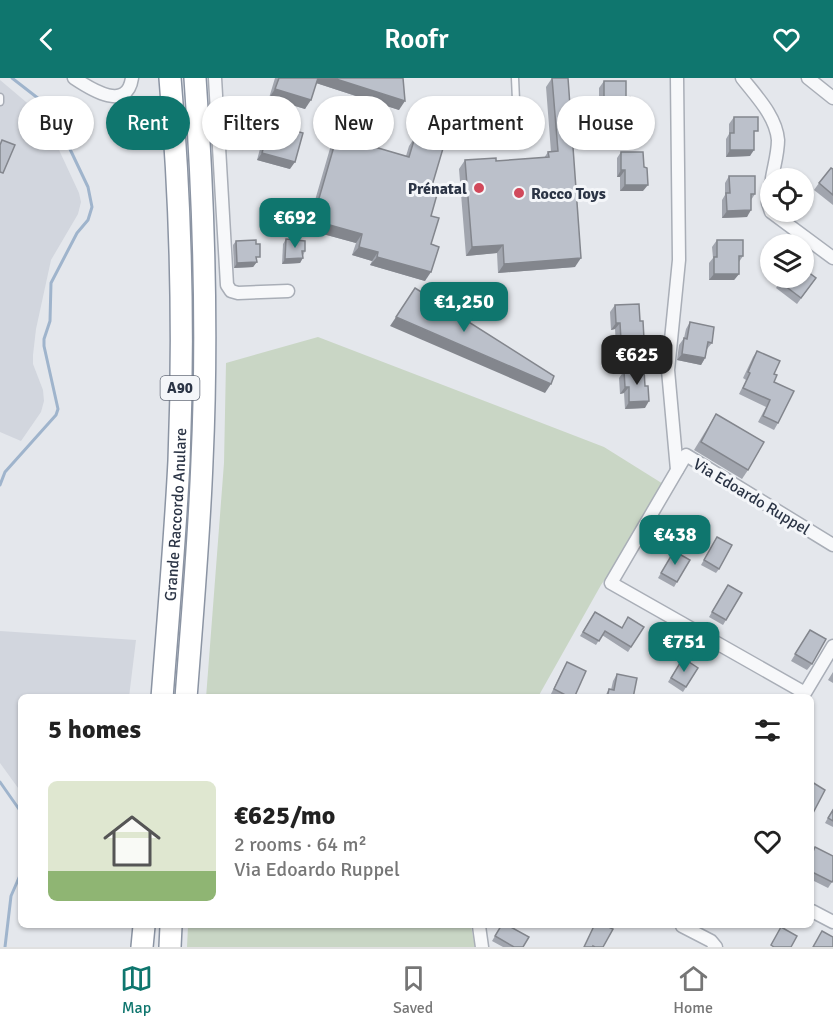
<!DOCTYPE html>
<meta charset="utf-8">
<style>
:root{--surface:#fff;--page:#f6f6f6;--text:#222;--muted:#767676;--line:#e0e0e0;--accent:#0f766e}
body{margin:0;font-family:Signika,sans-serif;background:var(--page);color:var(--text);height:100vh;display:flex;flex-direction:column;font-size:22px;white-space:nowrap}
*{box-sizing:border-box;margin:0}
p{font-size:20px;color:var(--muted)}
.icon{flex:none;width:33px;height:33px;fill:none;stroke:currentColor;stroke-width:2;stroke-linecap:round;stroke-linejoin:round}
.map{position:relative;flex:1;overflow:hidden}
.side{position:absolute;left:18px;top:616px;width:796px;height:234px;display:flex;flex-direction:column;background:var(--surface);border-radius:9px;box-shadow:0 2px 4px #0004}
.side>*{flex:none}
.top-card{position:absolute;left:18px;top:18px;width:798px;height:54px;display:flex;gap:12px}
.fabs{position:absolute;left:760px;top:90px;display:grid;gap:12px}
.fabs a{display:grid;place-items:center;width:54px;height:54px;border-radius:50%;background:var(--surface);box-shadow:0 2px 4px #0004;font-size:30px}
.price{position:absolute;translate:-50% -51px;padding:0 14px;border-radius:12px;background:var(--accent);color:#fff;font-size:20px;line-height:39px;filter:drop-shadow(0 2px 3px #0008)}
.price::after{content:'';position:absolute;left:50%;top:36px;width:18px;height:14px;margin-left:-9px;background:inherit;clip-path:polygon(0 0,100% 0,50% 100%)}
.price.current{background:#222;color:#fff}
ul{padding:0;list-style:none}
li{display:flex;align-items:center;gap:18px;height:150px;padding:0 30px}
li+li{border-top:2px solid var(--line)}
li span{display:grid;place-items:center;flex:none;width:168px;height:120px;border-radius:9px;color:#555}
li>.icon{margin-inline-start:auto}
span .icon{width:72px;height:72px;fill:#fffc;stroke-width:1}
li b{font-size:26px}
h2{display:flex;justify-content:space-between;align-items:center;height:72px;padding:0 30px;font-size:26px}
.pill{padding:0 21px;border-radius:27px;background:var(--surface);box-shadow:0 2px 4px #0004;font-size:21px;line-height:54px}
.pill.current{background:var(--accent);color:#fff}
header{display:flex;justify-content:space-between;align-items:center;height:78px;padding:0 30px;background:var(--accent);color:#fff;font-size:27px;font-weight:600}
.tabs{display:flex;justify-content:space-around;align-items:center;height:84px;border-top:2px solid var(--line);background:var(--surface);font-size:16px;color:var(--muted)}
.tabs a{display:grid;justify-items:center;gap:3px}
.tabs .current{color:var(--accent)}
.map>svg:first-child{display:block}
.built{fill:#d2d6de}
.green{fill:#c9d6c5}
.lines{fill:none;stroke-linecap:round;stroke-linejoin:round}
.stream{stroke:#9fb4cc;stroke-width:3}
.lane-casing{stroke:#a9aeb7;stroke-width:9}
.street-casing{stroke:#a9aeb7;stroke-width:15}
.highway-casing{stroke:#8b94a3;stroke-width:24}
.lane{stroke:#f7f8fa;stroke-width:6}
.street{stroke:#f7f8fa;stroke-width:12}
.highway{stroke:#fff;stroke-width:21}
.wall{fill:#a1a5ae}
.shaded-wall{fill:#83868d}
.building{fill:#bbc0ca;stroke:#83868d;stroke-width:1.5}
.poi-dot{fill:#d1495b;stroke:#f4f6f9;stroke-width:2}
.labels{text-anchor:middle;stroke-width:6;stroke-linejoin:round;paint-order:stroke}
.shield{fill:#f4f6f9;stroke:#676e7b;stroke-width:1.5}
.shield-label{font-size:15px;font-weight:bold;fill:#2b3445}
.poi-label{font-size:16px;font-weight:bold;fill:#2b3445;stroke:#f4f6f9;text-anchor:end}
.street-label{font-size:16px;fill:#2b3445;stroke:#f4f6f9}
</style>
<header><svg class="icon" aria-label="back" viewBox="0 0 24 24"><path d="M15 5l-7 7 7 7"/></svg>Roofr<svg class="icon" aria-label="heart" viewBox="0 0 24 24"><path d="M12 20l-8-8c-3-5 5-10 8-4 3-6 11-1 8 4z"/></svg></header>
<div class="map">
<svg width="833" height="869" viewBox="0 0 833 869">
<rect width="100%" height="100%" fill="#e4e7ec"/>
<g class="built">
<polygon points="0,2 32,29 47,46 79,115 81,124 78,136 51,182 36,251 33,277 33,286 43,312 44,323 41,334 21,363 0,354"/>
<polygon points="0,553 136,562 129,619 21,620 21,714 0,685"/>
</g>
<g class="green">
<polygon points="318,259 604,369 668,409 601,507 538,619 206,620 224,385 226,285"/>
<polygon points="188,848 471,848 475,869 187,869"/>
</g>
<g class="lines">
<g class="stream">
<polyline points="0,407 5,394 56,337 58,331 44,268 44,261 50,243 51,205 77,155 88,142 92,129 88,109 59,48 39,21 12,0"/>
<polyline points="0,704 21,734"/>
<polyline points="5,869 11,818 21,795"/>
</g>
<defs>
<g id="lane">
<polyline points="515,0 518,67"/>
<polyline points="0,19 0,24"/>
</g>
<g id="street">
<path d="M74 0C92 12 127 34 132 0"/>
<polyline points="215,0 227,207 231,213 238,215 288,213"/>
<polyline points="677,0 679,182 668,292 677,392"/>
<path d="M742 0C756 18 776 38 778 62 778 75 774 88 772 100"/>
<polyline points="808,0 833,20"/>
<polyline points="771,105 768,125 771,134 833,180"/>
<polyline points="833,467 686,377 611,505 805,615 833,568"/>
<polyline points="812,833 833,844"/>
<polyline points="479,848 482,869"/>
<polyline points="682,848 711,863 716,869"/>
</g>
<g id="highway">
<path id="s1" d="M162 620C168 541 175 462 179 383 184 256 181 127 170 0"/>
<path d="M186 620C192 541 199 462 202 383 208 255 204 127 195 0"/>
<polyline points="142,869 144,848"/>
<polyline points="170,869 171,848"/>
</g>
</defs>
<use href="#lane" class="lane-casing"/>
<use href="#street" class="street-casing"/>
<use href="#highway" class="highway-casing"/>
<use href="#lane" class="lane"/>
<use href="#street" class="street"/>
<use href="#highway" class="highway"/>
</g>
<g class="wall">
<polygon points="275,0 403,0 399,32 316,5 305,31 269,20"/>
<polygon points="552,0 575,189 498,195 497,175 466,178 459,91 465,82 496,83 544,80 548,74 551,74 546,9"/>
<polygon points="604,3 626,19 625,44 603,44 603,28 599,28 599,10"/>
<polygon points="734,39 754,58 750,78 726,79 726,61 729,56 729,46"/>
<polygon points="270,46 290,91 257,82 265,52"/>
<polygon points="337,58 406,78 409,68 415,59 431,111 431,166 425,203 370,187 372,183 352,177 356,165 312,153 313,151 307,150 331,67"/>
<polygon points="621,74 643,113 620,113 620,99 617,99 617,80"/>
<polygon points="833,91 833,127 814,112 819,105"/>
<polygon points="729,98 755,116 751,122 747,139 722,140 722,122 725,117 725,105"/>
<polygon points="286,161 305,173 300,185 282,186 283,166"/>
<polygon points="717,162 743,178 739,184 739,196 734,202 709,202 709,185 713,180 712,169"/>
<polygon points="236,163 257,183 253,189 234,190 233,167"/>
<polygon points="816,200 797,226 776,210 780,204"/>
<polygon points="615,227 639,267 616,269 615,251 611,252 610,234"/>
<polygon points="690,244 712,265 707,271 705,280 701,287 677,282 679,267 684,260 686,251"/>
<polygon points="757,273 774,296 778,345 774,352 758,344 766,329 739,316 746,302 743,300 753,279"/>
<polygon points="624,293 645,330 625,331 624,315 620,316 619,300"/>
<polygon points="716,336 748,392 742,401 694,372"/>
<polygon points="717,459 719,491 716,495 701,487"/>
<polygon points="674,473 677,504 674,509 658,500"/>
<polygon points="728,507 726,542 723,547 709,539"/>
<polygon points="595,534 621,550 644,549 628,574 602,557 596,567 580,558"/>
<polygon points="810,552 812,586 807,592 791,583"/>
<polygon points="683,580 698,590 683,614 668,604"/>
<polygon points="567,584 574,620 553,620 550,618 563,591"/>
<polygon points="833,594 833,605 828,602"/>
<polygon points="617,596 633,620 604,620 609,611 611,612 613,603"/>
<polygon points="833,731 833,749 825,745"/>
<polygon points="815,769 832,804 828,810 812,802 812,774"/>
<polygon points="501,848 523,869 503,869 492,863"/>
</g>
<g class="shaded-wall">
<polygon points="317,0 333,0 405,23 399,32 313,4"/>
<polygon points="275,11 311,22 305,31 269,20"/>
<polygon points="604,21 607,21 603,28 599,28"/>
<polygon points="607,37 630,37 625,44 603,44"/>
<polygon points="730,72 754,72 750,78 726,79"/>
<polygon points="262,75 295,84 290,91 257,82"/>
<polygon points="621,92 625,92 620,99 617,99"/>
<polygon points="625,107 648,107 643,113 620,113"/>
<polygon points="751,132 747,139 722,140 727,133"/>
<polygon points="313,141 319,143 313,151 307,150"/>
<polygon points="319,144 362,156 356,165 312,153"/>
<polygon points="503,167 497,175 466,178 472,169"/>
<polygon points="359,169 378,174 372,183 352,177"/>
<polygon points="377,179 431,194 425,203 370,187"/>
<polygon points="303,180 300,185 282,186 285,181"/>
<polygon points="581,180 575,189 498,195 504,186"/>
<polygon points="257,184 253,189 234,190 237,185"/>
<polygon points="714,196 739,196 734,202 709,202"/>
<polygon points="396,239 551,306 545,315 390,248"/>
<polygon points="616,245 620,245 615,251 611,252"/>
<polygon points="644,261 639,267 616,269 621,262"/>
<polygon points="682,276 705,280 701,287 677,282"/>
<polygon points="625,309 629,309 624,315 620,316"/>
<polygon points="649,323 645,330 625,331 629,324"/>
</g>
<g class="building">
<polygon points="279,0 318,0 311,22 275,11"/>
<polygon points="333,0 403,0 405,23"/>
<polygon points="552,0 568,0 581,180 504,186 503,167 472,169 465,82 496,80 496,83 549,79 548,74 558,73"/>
<polygon points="604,3 626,3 626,19 630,19 630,37 607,37 607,21 604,21"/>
<polygon points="734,39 758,39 758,53 754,53 754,72 730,72 730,55 734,55"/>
<polygon points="270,46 303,55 295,84 262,75"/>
<polygon points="337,58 409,79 415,59 444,67 431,111 438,113 431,138 439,140 431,166 439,169 431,194 377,179 378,174 359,169 362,156 319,144 319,143 313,141"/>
<polygon points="2,62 15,67 3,95 0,94 0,67"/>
<polygon points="621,74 643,74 644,89 647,90 648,107 625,107 625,92 621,92"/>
<polygon points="831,90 833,91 833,117 819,105"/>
<polygon points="729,98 755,98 755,116 751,116 751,132 727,133 726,115 730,115"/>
<polygon points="286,161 305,163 305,173 302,173 303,180 285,181"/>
<polygon points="256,162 256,166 260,166 260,179 256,179 257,184 237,185 236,163"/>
<polygon points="717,162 743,162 743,178 739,178 739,196 714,196 714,179 717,179"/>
<polygon points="804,191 816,200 801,220 780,204 783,200 804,200"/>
<polygon points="415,210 554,298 551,306 396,239"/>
<polygon points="639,226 640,243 643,243 644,261 621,262 620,245 616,245 615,227"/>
<polygon points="690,244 714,249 712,265 708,264 705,280 682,276 684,260 687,261"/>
<polygon points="757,273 780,283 774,296 777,297 774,304 794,313 778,345 763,338 770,322 743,310 750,295 748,294"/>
<polygon points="644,292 645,308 648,308 649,323 629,324 629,309 625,309 624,293"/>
<polygon points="716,336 764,364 748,392 701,364"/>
<polygon points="717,459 732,467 719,491 704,482"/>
<polygon points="674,473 690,482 677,504 661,495"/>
<polygon points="728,507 742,515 726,542 712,534"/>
<polygon points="595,534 622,550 628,539 644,549 631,569 605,553 599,563 583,554"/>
<polygon points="810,552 826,561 812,586 795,576"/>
<polygon points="683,580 698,590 686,609 671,600"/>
<polygon points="567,584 586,593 574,620 571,620 554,611"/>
<polygon points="617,596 637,600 633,620 607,620 609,611 614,612"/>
<polygon points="812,704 825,712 812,737"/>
<polygon points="833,732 833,743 828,740"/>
<polygon points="815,769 833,778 833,802 832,804 812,794 812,776"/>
<polygon points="501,848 509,848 529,859 523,869 514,869 495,858"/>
<polygon points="594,848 606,848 613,851 603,869 595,869 593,868 593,869 584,869"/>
<polygon points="781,849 797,858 791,869 774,869 771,867"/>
<polygon points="822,853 833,859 833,869 813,869"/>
</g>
<g class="poi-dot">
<circle cx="479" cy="110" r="6"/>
<circle cx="519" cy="115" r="6"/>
</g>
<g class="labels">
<rect class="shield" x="160.5" y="298" width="39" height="24" rx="4.5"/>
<g class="shield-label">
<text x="180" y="315">A90</text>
</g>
<g class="poi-label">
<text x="467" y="116">Prénatal</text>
<text x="531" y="121" text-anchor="start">Rocco Toys</text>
</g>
<g class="street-label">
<text transform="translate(752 418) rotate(31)" y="6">Via Edoardo Ruppel</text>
<text dy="6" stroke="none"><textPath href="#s1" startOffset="184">Grande Raccordo Anulare</textPath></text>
</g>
</g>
</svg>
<div class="fabs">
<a><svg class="icon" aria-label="locate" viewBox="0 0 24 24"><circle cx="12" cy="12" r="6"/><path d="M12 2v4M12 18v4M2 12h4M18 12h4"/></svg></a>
<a><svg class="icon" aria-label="layers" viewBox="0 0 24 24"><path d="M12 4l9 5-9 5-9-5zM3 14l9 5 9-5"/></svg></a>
</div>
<b class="price" style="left:295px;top:171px">€692</b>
<b class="price" style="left:464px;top:255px">€1,250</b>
<b class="price current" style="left:637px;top:308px">€625</b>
<b class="price" style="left:675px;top:488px">€438</b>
<b class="price" style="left:684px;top:595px">€751</b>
<div class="top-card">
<a class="pill">Buy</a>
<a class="pill current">Rent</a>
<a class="pill">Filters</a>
<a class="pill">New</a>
<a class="pill">Apartment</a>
<a class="pill">House</a>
</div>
<section class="side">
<h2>5 homes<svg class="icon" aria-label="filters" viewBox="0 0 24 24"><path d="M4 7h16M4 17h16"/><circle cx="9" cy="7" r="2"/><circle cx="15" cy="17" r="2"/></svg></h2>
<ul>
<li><span style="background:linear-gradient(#dfe7d0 75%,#8fb573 0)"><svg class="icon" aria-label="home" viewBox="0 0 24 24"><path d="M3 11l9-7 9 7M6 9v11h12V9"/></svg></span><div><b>€625/mo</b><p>2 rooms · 64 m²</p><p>Via Edoardo Ruppel</p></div><svg class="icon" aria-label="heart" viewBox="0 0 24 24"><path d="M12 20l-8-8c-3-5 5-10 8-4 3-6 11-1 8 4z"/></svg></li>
</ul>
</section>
</div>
<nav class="tabs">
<a class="current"><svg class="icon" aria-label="map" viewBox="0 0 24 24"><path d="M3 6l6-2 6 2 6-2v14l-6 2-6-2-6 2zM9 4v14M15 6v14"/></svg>Map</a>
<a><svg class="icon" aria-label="saved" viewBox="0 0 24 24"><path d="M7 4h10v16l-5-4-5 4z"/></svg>Saved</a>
<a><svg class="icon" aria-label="home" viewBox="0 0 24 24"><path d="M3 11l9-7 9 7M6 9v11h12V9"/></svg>Home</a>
</nav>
